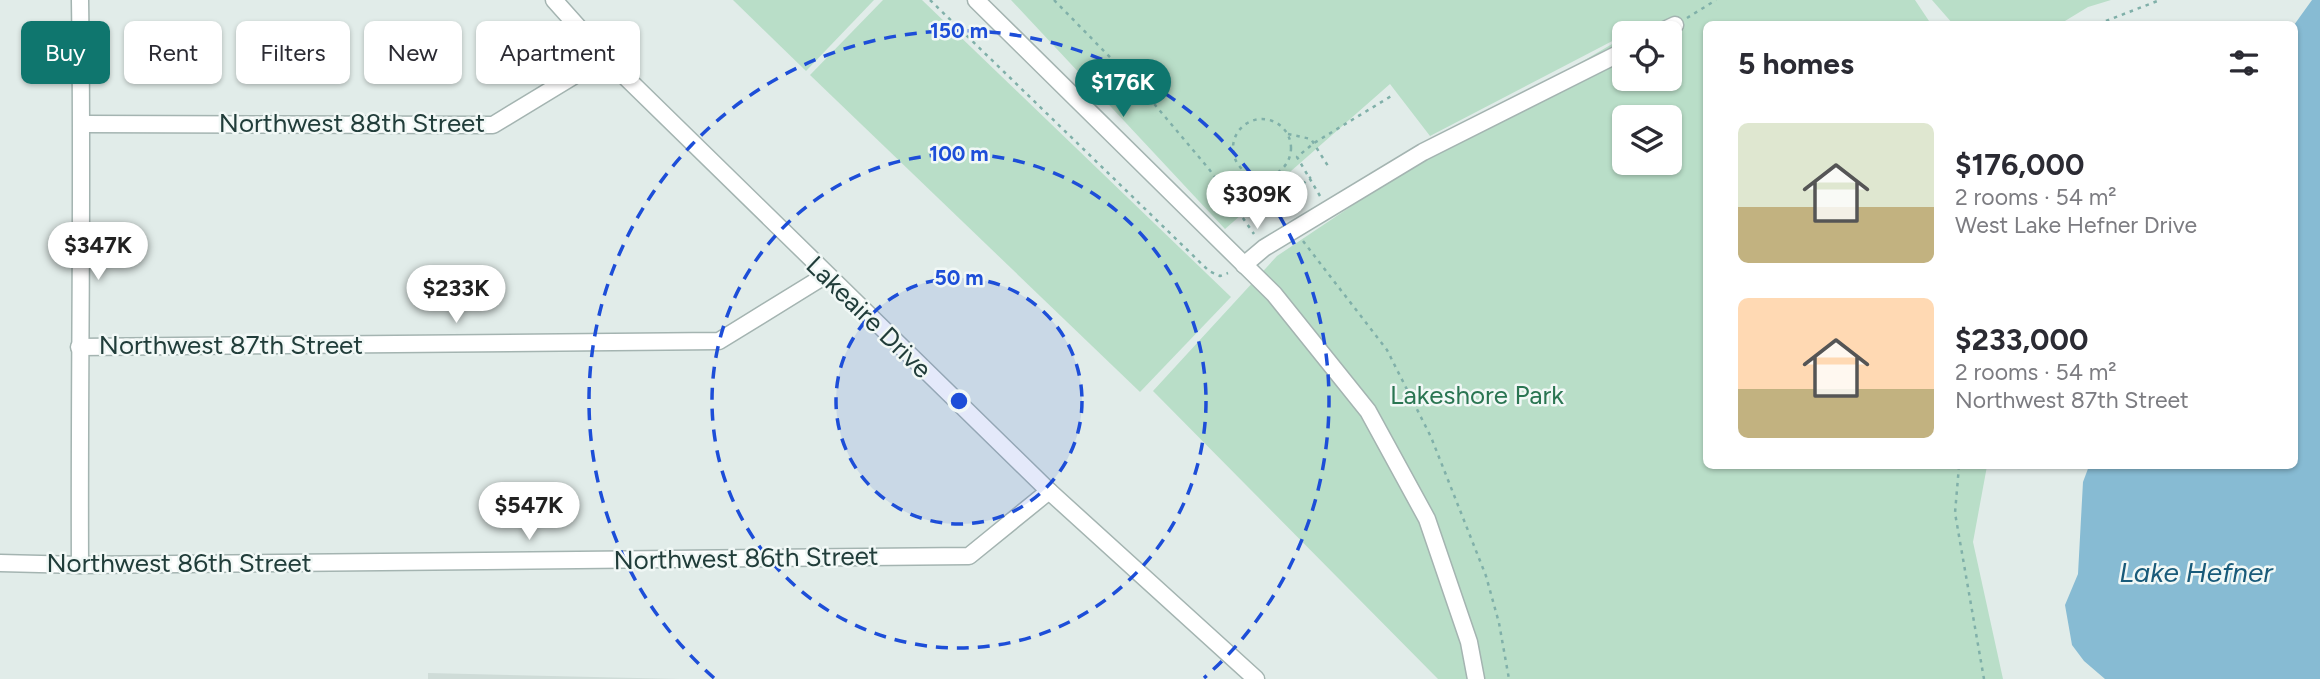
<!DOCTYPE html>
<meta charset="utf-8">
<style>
:root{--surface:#fff;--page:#f2f2f3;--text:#2b2b33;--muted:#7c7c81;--accent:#0f766e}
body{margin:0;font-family:Figtree,sans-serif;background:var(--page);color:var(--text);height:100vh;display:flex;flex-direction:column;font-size:26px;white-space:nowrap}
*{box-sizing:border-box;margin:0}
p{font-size:23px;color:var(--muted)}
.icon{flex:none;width:38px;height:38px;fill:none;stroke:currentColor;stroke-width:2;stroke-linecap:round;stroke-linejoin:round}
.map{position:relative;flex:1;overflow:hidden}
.sheet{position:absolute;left:1703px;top:21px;width:595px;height:448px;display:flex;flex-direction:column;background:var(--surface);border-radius:10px;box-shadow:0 2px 5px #0004}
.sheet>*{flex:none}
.banner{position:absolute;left:21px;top:21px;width:665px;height:63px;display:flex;gap:14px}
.fabs{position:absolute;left:1612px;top:21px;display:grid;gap:14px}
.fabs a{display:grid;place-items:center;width:70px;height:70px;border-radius:10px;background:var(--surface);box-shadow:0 2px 5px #0004;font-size:35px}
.price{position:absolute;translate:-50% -60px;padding:0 16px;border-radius:24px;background:#fff;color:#222;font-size:23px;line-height:46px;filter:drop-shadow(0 2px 4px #0008)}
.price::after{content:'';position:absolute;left:50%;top:42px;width:21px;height:16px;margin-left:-10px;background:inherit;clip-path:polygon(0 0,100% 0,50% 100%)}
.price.current{background:var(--accent);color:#fff}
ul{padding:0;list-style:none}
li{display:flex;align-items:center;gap:21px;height:175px;padding:0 35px}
li span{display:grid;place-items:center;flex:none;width:196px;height:140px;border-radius:10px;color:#555}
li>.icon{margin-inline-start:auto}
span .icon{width:84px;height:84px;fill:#fffc;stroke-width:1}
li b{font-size:30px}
h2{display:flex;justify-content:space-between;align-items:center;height:84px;padding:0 35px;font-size:30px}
.chip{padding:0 24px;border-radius:10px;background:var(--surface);box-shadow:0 2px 5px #0004;font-size:24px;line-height:63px}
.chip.current{background:var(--accent);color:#fff}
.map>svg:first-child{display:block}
.built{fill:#cfdcd8}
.green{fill:#b9dec8;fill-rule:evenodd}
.water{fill:#87bbd3}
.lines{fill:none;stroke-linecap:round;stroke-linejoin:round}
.minor-casing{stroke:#a4b4b1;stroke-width:19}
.path{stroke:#80b0a9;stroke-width:2.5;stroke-dasharray:3.5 5;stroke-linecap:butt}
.minor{stroke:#fff;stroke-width:16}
.ring{fill:none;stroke:#1d4ed8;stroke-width:3.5;stroke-dasharray:12 9}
.labels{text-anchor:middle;stroke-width:5;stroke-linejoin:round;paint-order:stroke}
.street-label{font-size:26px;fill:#213d3a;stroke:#f1f8f6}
.park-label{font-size:26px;fill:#2a7552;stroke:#f1f8f6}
.water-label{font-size:28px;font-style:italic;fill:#195b7a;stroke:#f1f8f6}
.centre{fill:#1d4ed8;stroke:#f1f8f6;stroke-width:3.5}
.ring-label{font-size:21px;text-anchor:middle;font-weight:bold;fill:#1d4ed8;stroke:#f1f8f6;stroke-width:5;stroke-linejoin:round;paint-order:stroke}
</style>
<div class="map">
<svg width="2320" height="679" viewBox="0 0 2320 679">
<rect width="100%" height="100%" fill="#e1ece9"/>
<polygon class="built" points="428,673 680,679 428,679"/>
<g class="green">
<polygon points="733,0 874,0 806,71"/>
<polygon points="883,0 922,0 1231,297 1140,392 810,75"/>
<path d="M1011 0H1915L1931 24H1706V466H1987L1973 542 2003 679H1438L1153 391 1277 256 1459 134 1624 37V79H1670V33H1631L1645 24 1430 136 1390 84 1225 229ZM1624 117H1670V163H1624Z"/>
<polygon points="1932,0 2111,0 2088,7 2060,24 1953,24"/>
</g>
<polygon class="water" points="2312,0 2320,0 2320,679 2105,679 2084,661 2072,645 2065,605 2078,574 2083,482 2089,466 2294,466 2294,25"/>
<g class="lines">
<defs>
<g id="minor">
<path d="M80 0C83 188 79 376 80 565"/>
<polyline points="554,0 605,57 1049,491 1256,679"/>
<polyline points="976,0 1274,294 1368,411 1427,519 1469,642 1476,679"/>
<polyline points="1658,33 1675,25"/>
<polyline points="82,124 493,125 605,57"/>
<polyline points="1244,265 1264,248 1423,152 1624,51"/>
<polyline points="79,347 719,341 826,275"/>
<polyline points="0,563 80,565 969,556 1049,491"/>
</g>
</defs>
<use href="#minor" class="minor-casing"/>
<g class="path">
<polyline points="930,0 1209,271 1220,276 1228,273"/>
<polyline points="1054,0 1145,93 1209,169 1254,234"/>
<polyline points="1687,18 1716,0"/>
<polyline points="2098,24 2160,0"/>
<circle cx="1262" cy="148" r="29"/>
<polyline points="1288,134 1311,139 1328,166"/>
<polyline points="1259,178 1285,216"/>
<polyline points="1320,196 1297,157 1314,143 1393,95"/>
<path d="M1279 208C1293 199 1297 187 1311 177"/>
<polyline points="1303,241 1387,350 1431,437 1486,576 1499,623 1509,679"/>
<polyline points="1959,466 1955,513 1984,679"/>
</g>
<use href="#minor" class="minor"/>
</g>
<circle cx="959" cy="401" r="123" fill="#1d4ed8" fill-opacity=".12"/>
<g class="ring">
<circle cx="959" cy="401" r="123"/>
<circle cx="959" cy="401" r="247"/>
<path d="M714 678A370 370 0 1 1 1204 678"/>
</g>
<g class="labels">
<g class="street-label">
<text x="352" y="132">Northwest 88th Street</text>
<text transform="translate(869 317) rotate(44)" y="9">Lakeaire Drive</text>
<text x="231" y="354">Northwest 87th Street</text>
<text transform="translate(746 558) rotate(-1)" y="9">Northwest 86th Street</text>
<text x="179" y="572">Northwest 86th Street</text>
</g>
<g class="park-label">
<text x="1477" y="404">Lakeshore Park</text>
</g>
<g class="water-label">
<text x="2196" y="582">Lake Hefner</text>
</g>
</g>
<circle cx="959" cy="401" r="10" class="centre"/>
<g class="ring-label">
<text x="959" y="38">150 m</text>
<text x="959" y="161">100 m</text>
<text x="959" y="285">50 m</text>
</g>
</svg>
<div class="fabs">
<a><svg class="icon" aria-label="locate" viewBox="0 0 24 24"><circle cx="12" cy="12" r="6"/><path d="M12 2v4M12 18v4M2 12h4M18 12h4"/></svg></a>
<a><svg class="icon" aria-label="layers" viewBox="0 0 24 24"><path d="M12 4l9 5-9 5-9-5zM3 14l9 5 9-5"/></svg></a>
</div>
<b class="price current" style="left:1123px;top:119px">$176K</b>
<b class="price" style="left:1257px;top:231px">$309K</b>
<b class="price" style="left:98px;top:282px">$347K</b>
<b class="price" style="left:456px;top:325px">$233K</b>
<b class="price" style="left:529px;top:542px">$547K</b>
<div class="banner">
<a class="chip current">Buy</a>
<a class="chip">Rent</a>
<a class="chip">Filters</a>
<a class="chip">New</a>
<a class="chip">Apartment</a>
</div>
<section class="sheet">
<h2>5 homes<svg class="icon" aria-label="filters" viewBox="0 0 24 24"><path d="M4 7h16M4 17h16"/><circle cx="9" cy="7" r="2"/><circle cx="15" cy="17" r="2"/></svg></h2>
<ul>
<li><span style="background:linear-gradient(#dfe7d0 60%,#c2b280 0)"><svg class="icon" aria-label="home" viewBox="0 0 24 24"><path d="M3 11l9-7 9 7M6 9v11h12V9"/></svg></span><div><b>$176,000</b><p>2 rooms · 54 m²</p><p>West Lake Hefner Drive</p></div></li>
<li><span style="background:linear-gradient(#ffd9b3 65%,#c2b280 0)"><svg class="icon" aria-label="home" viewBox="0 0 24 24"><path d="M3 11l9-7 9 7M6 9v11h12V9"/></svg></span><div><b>$233,000</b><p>2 rooms · 54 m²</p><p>Northwest 87th Street</p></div></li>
</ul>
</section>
</div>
